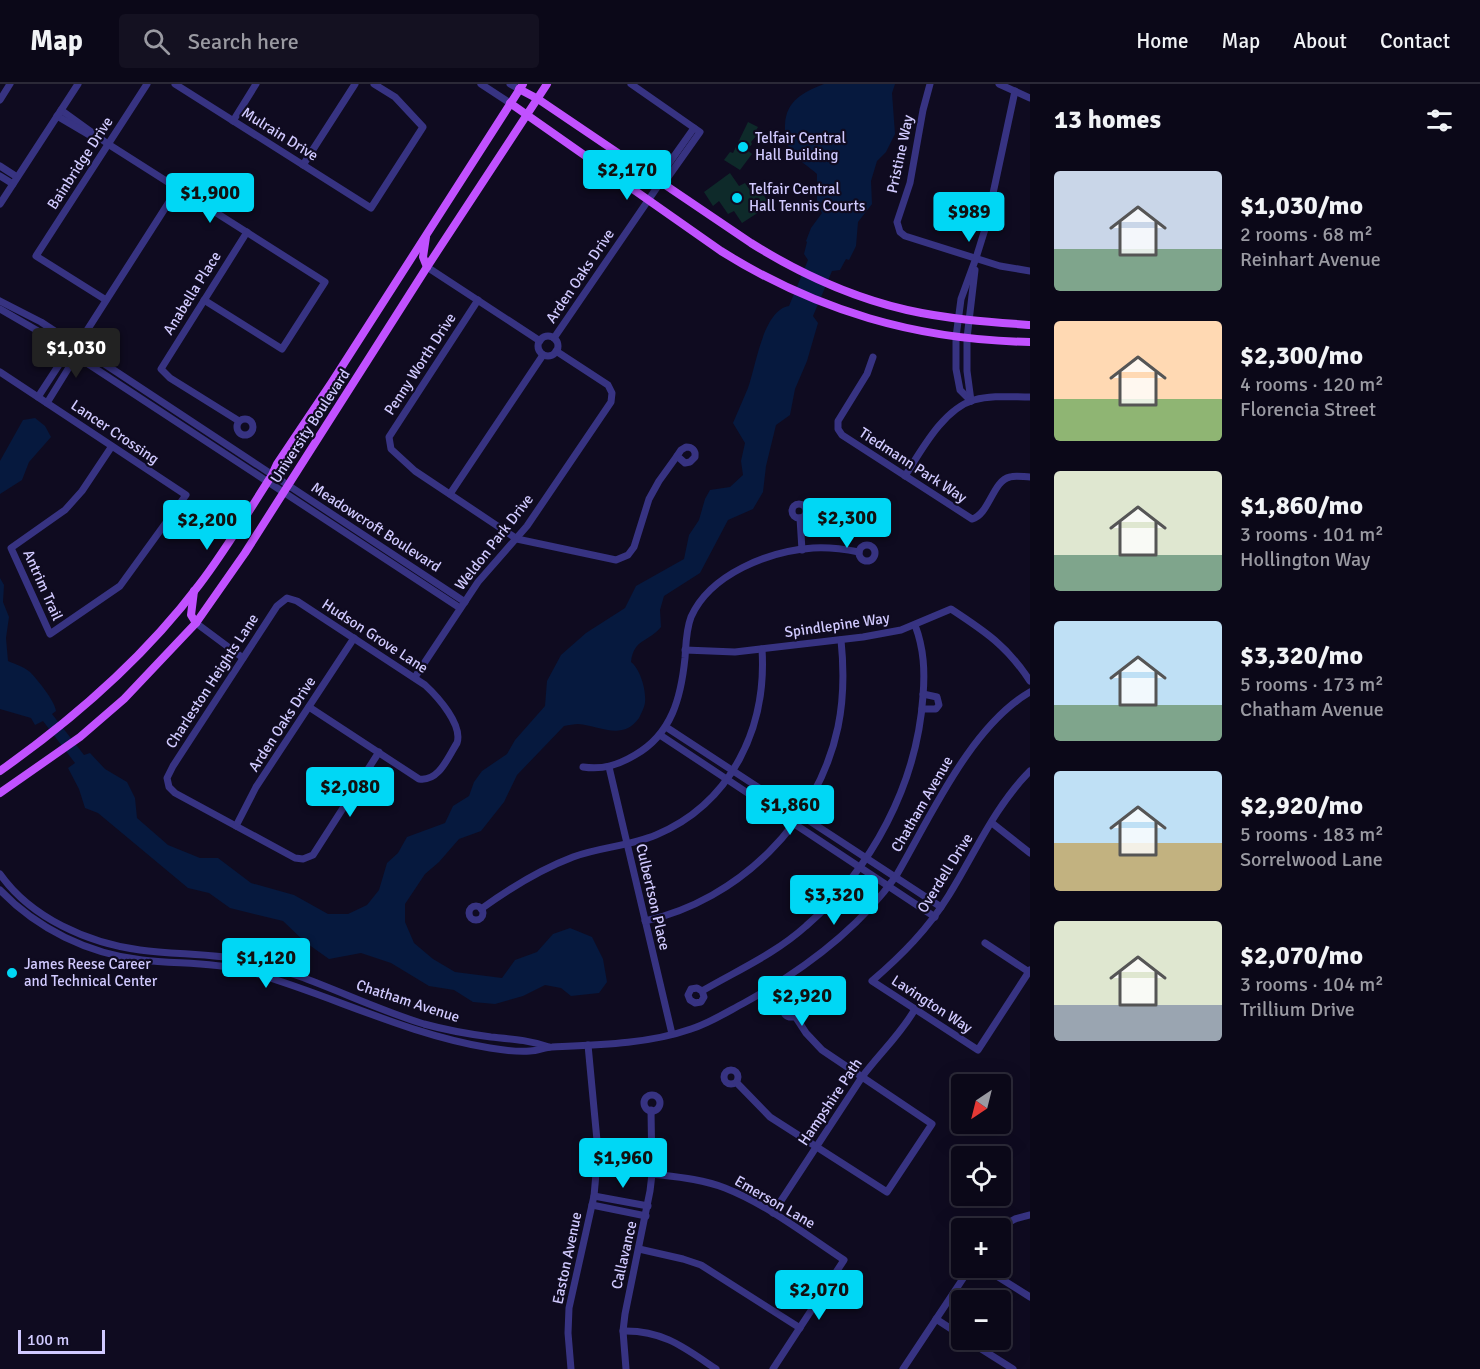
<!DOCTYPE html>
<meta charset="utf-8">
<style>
:root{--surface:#0b0818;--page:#141121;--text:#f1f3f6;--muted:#9a9aa2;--line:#2b2937;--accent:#00d7f5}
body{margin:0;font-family:Signika,sans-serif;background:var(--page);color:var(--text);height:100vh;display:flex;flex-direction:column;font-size:22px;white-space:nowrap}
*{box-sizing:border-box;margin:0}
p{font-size:20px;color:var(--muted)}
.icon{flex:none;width:33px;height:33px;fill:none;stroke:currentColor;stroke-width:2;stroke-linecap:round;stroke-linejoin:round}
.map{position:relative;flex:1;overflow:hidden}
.panel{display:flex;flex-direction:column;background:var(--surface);width:450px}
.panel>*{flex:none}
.needle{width:39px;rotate:215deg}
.buttons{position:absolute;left:951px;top:990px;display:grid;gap:12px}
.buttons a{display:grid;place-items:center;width:60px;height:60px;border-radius:6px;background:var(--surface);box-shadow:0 6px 24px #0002,0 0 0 2px var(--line);font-size:30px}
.scale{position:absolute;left:18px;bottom:15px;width:87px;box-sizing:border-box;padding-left:6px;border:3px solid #d1caff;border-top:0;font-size:16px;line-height:21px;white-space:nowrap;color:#d1caff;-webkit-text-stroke:4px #0f0b20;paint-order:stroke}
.price{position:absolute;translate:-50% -51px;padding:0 14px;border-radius:6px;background:var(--accent);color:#111;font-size:20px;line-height:39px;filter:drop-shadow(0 2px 3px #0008)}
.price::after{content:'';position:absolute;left:50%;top:36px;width:18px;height:14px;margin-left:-9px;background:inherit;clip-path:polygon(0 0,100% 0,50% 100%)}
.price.active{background:#222;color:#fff}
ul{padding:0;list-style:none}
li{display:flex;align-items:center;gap:18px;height:150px;padding:0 24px}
li span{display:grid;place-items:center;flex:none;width:168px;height:120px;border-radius:6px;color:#555}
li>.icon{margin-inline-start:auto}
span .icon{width:72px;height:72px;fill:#fffc;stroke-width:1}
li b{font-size:26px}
h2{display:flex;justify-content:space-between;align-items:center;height:72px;padding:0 24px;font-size:26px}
header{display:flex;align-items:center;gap:36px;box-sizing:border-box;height:84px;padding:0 30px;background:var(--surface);border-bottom:2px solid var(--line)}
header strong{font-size:28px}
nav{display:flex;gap:33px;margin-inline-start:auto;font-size:21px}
.search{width:420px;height:54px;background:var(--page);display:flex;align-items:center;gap:15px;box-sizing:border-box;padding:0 21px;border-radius:6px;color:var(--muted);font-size:22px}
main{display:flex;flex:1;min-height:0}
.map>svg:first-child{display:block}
.green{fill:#0e2a2a}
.water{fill:#06193e}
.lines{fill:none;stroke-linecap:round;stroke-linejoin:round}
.minor{stroke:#373382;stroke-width:7}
.major{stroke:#c151ff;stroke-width:8}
.poi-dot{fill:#00d7f5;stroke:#0f0b20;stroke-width:2}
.labels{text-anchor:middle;stroke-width:4.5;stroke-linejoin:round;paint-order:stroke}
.street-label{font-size:15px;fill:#d1caff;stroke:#0f0b20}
.poi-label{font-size:15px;fill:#d1caff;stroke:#0f0b20;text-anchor:start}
</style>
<header>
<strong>Map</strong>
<div class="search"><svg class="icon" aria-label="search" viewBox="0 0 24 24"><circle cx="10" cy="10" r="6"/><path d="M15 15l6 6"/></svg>Search here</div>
<nav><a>Home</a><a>Map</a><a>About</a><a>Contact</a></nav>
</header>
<main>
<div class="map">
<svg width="1030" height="1285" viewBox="0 0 1030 1285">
<rect width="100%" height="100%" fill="#0f0b20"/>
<g class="green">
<polygon points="748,38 758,43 754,50 756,52 751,58 752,60 747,66 752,70 740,86 724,76 730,68 733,69"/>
<polygon points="730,89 739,102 745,99 754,112 761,107 770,121 742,139 734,127 728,130 719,117 713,122 704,108"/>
</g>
<g class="water">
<path d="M824 0H895L892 9 895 50 886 68 877 77 871 97 872 120 858 138 856 162 849 176 846 175 840 186 832 187 813 232 818 239 807 277 795 305 790 331 776 341 766 382 763 408 753 425 728 436 700 489 664 512 660 526 661 543C648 559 634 554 631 578 639 584 645 602 645 612 646 621 643 626 639 634 623 657 600 642 578 640 574 640 569 641 564 642L517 691 504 718 481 747 459 755 439 778 425 790 405 820V838L414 859 433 875 455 888 502 894 515 876 537 868 553 850 570 844 592 853 603 875 607 898 599 909 571 912 561 904 545 901 523 912 495 920 473 918 454 906 429 902 391 879 361 869 329 875 305 858 283 837 230 824 209 809 188 804 98 729 85 724 79 705 68 684 75 679 43 637 35 641 31 634 0 625V494L4 501 3 518 9 533 6 554 8 577C15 580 24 583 30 588 37 595 55 617 56 627L52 630 84 671 90 669 105 685 127 698 135 714 137 734 168 761 200 774H218L251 799 294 811 328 830H348L367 821 379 806 387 779 398 769 407 753 445 739 453 722 469 712 474 698 482 687 507 670 515 656 545 622 547 597 561 571 586 549 625 524 636 502 684 475 689 451 699 436 705 415 710 406 730 403 743 391 741 377 745 359 733 339C738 327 743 316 748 304 756 282 763 226 789 222L808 176 804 170 807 158 806 157 811 144 822 129 817 120V90C809 83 798 76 792 68 785 59 785 52 785 41 786 16 804 8 824 0Z"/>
<polygon points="35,334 45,342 51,353 29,378 22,396 0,410 0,377 23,336"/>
</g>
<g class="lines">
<g class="minor">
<polyline points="175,0 371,124 423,43 395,13 374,0"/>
<polyline points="481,0 510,19"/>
<polyline points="510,0 519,5"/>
<polyline points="930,0 923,26 910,99 897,138 900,148 905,152 1000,182 1030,187"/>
<polyline points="999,0 1030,14"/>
<polyline points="0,16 10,0"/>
<polyline points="61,26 108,60 325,198 282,265 204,216"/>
<polyline points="57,32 96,55"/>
<polyline points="233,37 256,0"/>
<polyline points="303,81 355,0"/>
<polyline points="0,82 17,93"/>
<polyline points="0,92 13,100"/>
<polyline points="660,99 660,92 694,44"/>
<polyline points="0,120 78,0"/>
<polyline points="427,183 540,257"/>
<polyline points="106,216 36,172 147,0"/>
<polyline points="478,216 389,353 391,365 415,387 517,455 616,476 628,471 634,463 649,415 659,397 677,372"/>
<polyline points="0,217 41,238 465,518"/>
<polyline points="0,225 38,247 460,524"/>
<circle cx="548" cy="262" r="10"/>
<polyline points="554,254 660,99 666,96 700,48 631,0"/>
<path d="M873 273 867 290 838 337V345L842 351 972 435C989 431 993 396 1010 393 1016 391 1024 393 1030 393"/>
<polyline points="0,288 186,411 120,502 50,550 11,464 65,426 82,407 112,362"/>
<polyline points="38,313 68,267 77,262 178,104"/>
<polyline points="971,317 960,306 956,285 956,253 961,215 976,174 986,142 1015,7"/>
<polyline points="971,317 967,287 967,254 975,186"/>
<polyline points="47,319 76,272 76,268"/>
<circle cx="245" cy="343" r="8"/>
<polyline points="239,337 170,294 161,285 247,148"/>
<path d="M686 363C692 363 696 366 695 373L690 378 685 379 677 372 681 366Z"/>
<path d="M905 392C921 367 943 325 974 316 992 311 1011 313 1030 313"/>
<polyline points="450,410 543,271"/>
<circle cx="799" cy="427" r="7"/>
<polyline points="800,434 802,466"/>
<circle cx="867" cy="469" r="8"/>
<polyline points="196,539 243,574"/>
<path d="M685 566 735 568 863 553 901 546 951 525C986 548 1007 562 1030 597"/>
<polyline points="415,593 478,498 527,442 611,318 612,309 608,301 556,267"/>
<path d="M309 623 419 695C439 698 448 673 457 659 463 641 438 613 425 601L297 517 287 514 277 522 173 682 167 694 169 703 175 709 295 774 303 775 313 771 379 668"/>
<polyline points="922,625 936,625 939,621 937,613 923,610"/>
<polyline points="666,643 941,823"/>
<polyline points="660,651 935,833"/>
<path d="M583 683C603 686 618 681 635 671 672 650 681 613 685 574 686 560 686 546 691 533 710 490 769 467 813 464 829 463 844 465 859 468"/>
<polyline points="609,683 672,950"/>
<path d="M1030 687C995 722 975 769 949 811 928 845 902 871 872 897L978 966 1030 886"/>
<polyline points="992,739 1030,769"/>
<polyline points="236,742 256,703 354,554"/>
<path d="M0 790C31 834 88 859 140 866 176 871 213 869 249 877 309 891 365 922 424 940 446 946 468 950 491 953 511 955 529 956 549 963"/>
<path d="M0 806C37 845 89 870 142 876 176 880 210 878 244 886 327 909 404 950 490 964 502 966 518 968 530 967 538 967 545 963 552 963 598 961 648 960 691 945 710 939 727 928 744 919 802 887 857 847 896 792 930 734 970 643 1030 608"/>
<circle cx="476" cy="829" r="7"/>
<path d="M481 825C510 804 539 786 573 773 600 763 630 762 656 751 732 719 767 643 762 565"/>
<path d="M645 837C739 816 818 738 838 643 844 614 844 585 841 556"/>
<polyline points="985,859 1029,888"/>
<path d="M702 907 704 913 701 918 695 919 690 916 688 911 691 905 697 904 702 907C738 886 775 870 806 842 872 785 917 700 923 612 925 587 924 565 915 541"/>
<circle cx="791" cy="925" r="8"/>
<circle cx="731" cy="993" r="7"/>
<polyline points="737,999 770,1033 887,1108 932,1040 822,966 806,949 795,932"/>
<circle cx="652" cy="1019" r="8"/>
<path d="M652 1090C677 1093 702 1095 725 1104 768 1121 806 1151 844 1176L773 1285"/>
<polyline points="594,1112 648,1122"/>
<polyline points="592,1121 646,1132"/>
<path d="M773 1129 862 993C879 970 901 950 915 925"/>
<polyline points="999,1144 1015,1135 1030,1131"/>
<polyline points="639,1165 683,1175 701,1181 800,1244"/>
<polyline points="984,1184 1030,1213"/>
<polyline points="936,1235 962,1252"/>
<path d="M623 1247C663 1246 685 1264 716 1285"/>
<polyline points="967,1256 1013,1285"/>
<polyline points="571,1285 568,1249 569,1224 594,1112 598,1067 588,961"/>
<polyline points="626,1285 623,1247 625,1230 650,1107 652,1090 651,1026"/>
<polyline points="903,1285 970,1184"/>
</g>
<g class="major">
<path d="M519 5 538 15 751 159C799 189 851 213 907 226 947 235 989 238 1030 241"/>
<path d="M510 19 721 167C817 227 917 256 1030 258"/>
<polyline points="426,153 423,173 427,183"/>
<polyline points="194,507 191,531 196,539"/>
<path d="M0 687C75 634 143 575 199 501 226 466 248 428 272 391L277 380 332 298 523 0"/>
<polyline points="0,709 80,653 124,615 196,539 245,469 427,183 547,0"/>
</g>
</g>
<g class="poi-dot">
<circle cx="743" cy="63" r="6"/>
<circle cx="737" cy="114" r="6"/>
<circle cx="12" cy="889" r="6"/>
</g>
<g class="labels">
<g class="street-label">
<text transform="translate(280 50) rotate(32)" y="5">Mulrain Drive</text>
<text transform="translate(900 70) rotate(-78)" y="5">Pristine Way</text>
<text transform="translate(80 79) rotate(-57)" y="5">Bainbridge Drive</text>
<text transform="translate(580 192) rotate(-56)" y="5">Arden Oaks Drive</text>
<text transform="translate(192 209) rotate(-58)" y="5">Anabella Place</text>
<text transform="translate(420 280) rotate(-57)" y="5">Penny Worth Drive</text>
<text transform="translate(310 342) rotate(-57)" y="5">University Boulevard</text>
<text transform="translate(115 348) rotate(34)" y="5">Lancer Crossing</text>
<text transform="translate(913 381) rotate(33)" y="5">Tiedmann Park Way</text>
<text transform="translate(376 443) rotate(33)" y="5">Meadowcroft Boulevard</text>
<text transform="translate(494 458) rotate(-52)" y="5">Weldon Park Drive</text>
<text transform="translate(43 501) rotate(66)" y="5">Antrim Trail</text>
<text transform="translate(837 541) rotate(-8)" y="5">Spindlepine Way</text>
<text transform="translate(375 552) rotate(33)" y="5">Hudson Grove Lane</text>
<text transform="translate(212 597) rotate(-57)" y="5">Charleston Heights Lane</text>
<text transform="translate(282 640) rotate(-57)" y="5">Arden Oaks Drive</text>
<text transform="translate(922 720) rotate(-60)" y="5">Chatham Avenue</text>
<text transform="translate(945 789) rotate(-58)" y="5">Overdell Drive</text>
<text transform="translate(653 813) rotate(77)" y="5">Culbertson Place</text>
<text transform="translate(408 917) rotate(18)" y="5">Chatham Avenue</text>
<text transform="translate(932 920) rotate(33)" y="5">Lavington Way</text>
<text transform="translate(830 1018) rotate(-56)" y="5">Hampshire Path</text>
<text transform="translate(775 1118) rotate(30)" y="5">Emerson Lane</text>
<text transform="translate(624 1171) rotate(-77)" y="5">Callavance</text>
<text transform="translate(567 1174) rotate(-78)" y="5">Easton Avenue</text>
</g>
<g class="poi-label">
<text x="755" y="59">Telfair Central<tspan x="755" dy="17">Hall Building</tspan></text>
<text x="749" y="110">Telfair Central<tspan x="749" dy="17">Hall Tennis Courts</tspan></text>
<text x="24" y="885">James Reese Career<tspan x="24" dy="17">and Technical Center</tspan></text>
</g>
</g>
</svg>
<div class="buttons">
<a><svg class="needle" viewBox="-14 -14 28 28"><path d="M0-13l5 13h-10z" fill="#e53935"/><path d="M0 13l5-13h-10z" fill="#9a9aa2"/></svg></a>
<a><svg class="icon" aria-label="locate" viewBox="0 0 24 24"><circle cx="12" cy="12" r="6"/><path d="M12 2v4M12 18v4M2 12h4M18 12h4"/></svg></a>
<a>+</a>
<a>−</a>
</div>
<div class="scale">100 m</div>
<b class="price" style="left:627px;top:117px">$2,170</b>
<b class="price" style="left:210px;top:140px">$1,900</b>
<b class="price" style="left:969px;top:159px">$989</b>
<b class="price active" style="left:76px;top:295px">$1,030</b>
<b class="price" style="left:847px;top:465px">$2,300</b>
<b class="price" style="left:207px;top:467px">$2,200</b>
<b class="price" style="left:350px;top:734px">$2,080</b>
<b class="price" style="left:790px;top:752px">$1,860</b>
<b class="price" style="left:834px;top:842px">$3,320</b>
<b class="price" style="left:266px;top:905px">$1,120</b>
<b class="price" style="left:802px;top:943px">$2,920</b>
<b class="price" style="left:623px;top:1105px">$1,960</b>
<b class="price" style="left:819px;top:1237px">$2,070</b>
</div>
<section class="panel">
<h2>13 homes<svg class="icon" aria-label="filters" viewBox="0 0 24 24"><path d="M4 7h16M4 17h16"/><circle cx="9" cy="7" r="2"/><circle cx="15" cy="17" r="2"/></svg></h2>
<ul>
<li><span style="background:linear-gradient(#c9d6e8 65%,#7fa58c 0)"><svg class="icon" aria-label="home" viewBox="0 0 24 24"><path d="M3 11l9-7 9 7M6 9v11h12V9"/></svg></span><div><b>$1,030/mo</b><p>2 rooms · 68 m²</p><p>Reinhart Avenue</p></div></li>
<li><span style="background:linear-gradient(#ffd9b3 65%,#8fb573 0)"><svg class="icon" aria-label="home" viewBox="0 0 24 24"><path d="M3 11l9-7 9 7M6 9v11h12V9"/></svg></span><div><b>$2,300/mo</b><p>4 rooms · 120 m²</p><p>Florencia Street</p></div></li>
<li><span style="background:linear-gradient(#dfe7d0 70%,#7fa58c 0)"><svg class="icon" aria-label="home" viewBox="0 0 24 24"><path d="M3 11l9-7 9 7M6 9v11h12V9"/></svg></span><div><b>$1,860/mo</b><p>3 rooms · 101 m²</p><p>Hollington Way</p></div></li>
<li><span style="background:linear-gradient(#bfe0f5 70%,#7fa58c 0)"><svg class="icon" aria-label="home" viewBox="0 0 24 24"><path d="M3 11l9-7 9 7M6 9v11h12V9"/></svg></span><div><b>$3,320/mo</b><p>5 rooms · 173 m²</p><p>Chatham Avenue</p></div></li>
<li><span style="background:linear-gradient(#bfe0f5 60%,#c2b280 0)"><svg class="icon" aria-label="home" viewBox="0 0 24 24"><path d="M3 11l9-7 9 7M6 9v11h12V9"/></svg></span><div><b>$2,920/mo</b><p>5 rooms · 183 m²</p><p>Sorrelwood Lane</p></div></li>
<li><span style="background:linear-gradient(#dfe7d0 70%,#9aa5b1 0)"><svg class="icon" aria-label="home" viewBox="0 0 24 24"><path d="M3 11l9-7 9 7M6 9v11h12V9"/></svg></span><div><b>$2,070/mo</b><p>3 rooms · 104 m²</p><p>Trillium Drive</p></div></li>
</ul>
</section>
</main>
